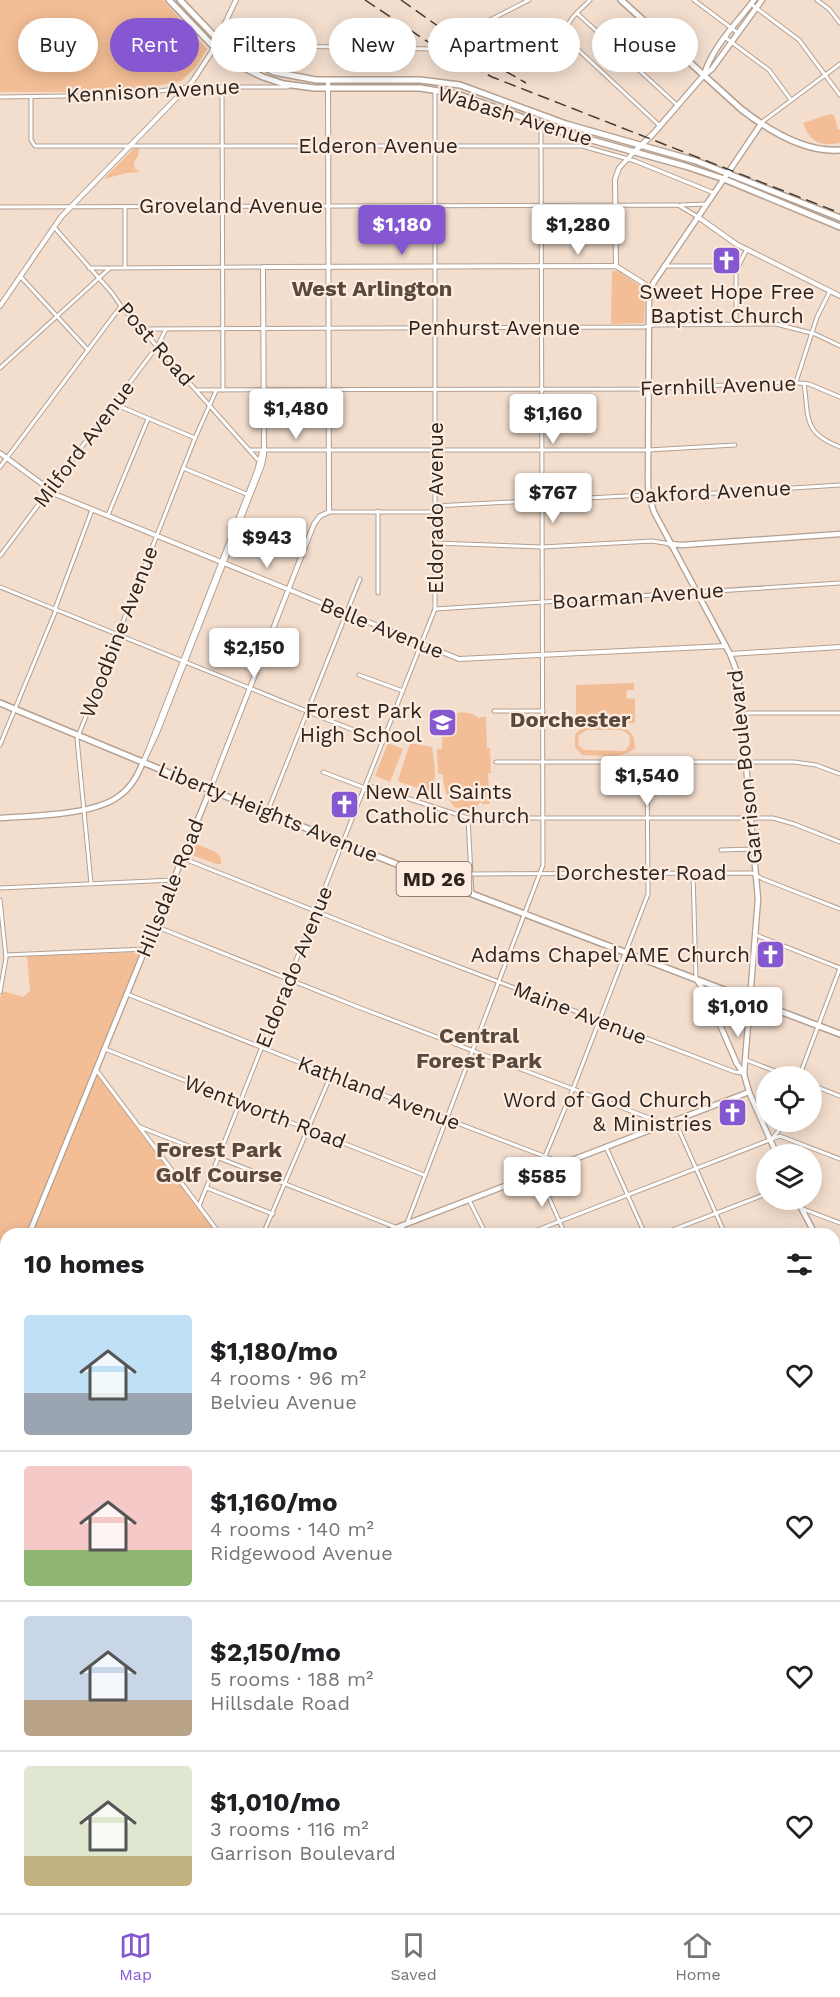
<!DOCTYPE html>
<meta charset="utf-8">
<style>
:root{--surface:#fff;--page:#f6f6f6;--text:#202124;--muted:#757577;--line:#e0e0e0;--accent:#8558d2}
body{margin:0;font-family:"Work Sans",sans-serif;background:var(--page);color:var(--text);height:100vh;display:flex;flex-direction:column;font-size:22px;white-space:nowrap}
*{box-sizing:border-box;margin:0}
p{font-size:20px;color:var(--muted)}
.icon{flex:none;width:33px;height:33px;fill:none;stroke:currentColor;stroke-width:2;stroke-linecap:round;stroke-linejoin:round}
.map{position:relative;flex:1;overflow:hidden}
.sheet{position:absolute;left:0px;top:1228px;width:840px;height:686px;display:flex;flex-direction:column;background:var(--surface);border-radius:18px 18px 0 0;box-shadow:0 3px 15px #0003}
.sheet>*{flex:none}
.banner{position:absolute;left:18px;top:18px;width:804px;height:54px;display:flex;gap:12px}
.buttons{position:absolute;left:756px;top:1066px;display:grid;gap:12px}
.buttons a{display:grid;place-items:center;width:66px;height:66px;border-radius:50%;background:var(--surface);box-shadow:0 3px 15px #0003;font-size:30px}
.price{position:absolute;translate:-50% -51px;padding:0 14px;border-radius:6px;background:#fff;color:#222;font-size:20px;line-height:39px;filter:drop-shadow(0 2px 3px #0008)}
.price::after{content:'';position:absolute;left:50%;top:36px;width:18px;height:14px;margin-left:-9px;background:inherit;clip-path:polygon(0 0,100% 0,50% 100%)}
.price.current{background:var(--accent);color:#fff}
ul{padding:0;list-style:none}
li{display:flex;align-items:center;gap:18px;height:150px;padding:0 24px}
li+li{border-top:2px solid var(--line)}
li span{display:grid;place-items:center;flex:none;width:168px;height:120px;border-radius:6px;color:#555}
li>.icon{margin-inline-start:auto}
span .icon{width:72px;height:72px;fill:#fffc;stroke-width:1}
li b{font-size:26px}
h2{display:flex;justify-content:space-between;align-items:center;height:72px;padding:0 24px;font-size:26px}
.pill{padding:0 21px;border-radius:27px;background:var(--surface);box-shadow:0 3px 15px #0003;font-size:21px;line-height:54px}
.pill.current{background:var(--accent);color:#fff}
.tabs{display:flex;justify-content:space-around;align-items:center;height:84px;border-top:2px solid var(--line);background:var(--surface);font-size:16px;color:var(--muted)}
.tabs a{display:grid;justify-items:center;gap:3px}
.tabs .current{color:var(--accent)}
.map>svg:first-child{display:block}
.green{fill:#f3be95;fill-rule:evenodd}
.lines{fill:none;stroke-linecap:round;stroke-linejoin:round}
.stream{stroke:#c1a9fb;stroke-width:1.5}
.minor-casing{stroke:#b39f90;stroke-width:5}
.tertiary-casing{stroke:#b39f90;stroke-width:6}
.secondary-casing{stroke:#b39f90;stroke-width:7}
.primary-casing{stroke:#b39f90;stroke-width:8}
.minor{stroke:#fff;stroke-width:3}
.tertiary{stroke:#fff;stroke-width:4}
.secondary{stroke:#fff;stroke-width:4.5}
.primary{stroke:#fff;stroke-width:5}
.rail{stroke:#443b34;stroke-width:1.5;stroke-dasharray:12 6;stroke-linecap:butt}
.labels{text-anchor:middle;stroke-width:4.5;stroke-linejoin:round;paint-order:stroke}
.shield{fill:#fdecdf;stroke:#6b6058;stroke-width:1.5}
.shield-label{font-size:20px;font-weight:bold;fill:#2c241e}
.street-label{font-size:21px;fill:#2c241e;stroke:#fdecdf}
.poi-label{font-size:21px;fill:#2c241e;stroke:#fdecdf;text-anchor:end}
.neighbourhood-label{font-size:22px;font-weight:bold;fill:#59483b;stroke:#fdecdf}
</style>
<div class="map">
<svg width="840" height="1913" viewBox="0 0 840 1913">
<rect width="100%" height="100%" fill="#f3dece"/>
<g class="green">
<polygon points="0,0 163,0 207,49 196,67 181,81 126,92 0,92"/>
<path d="M830 114 834 115 838 129H840V143C819 146 811 143 803 123Z"/>
<polygon points="134,148 139,148 138,156 134,162 135,169 140,172 126,173 104,179"/>
<polygon points="612,271 618,271 645,289 644,323 611,324"/>
<polygon points="634,683 634,690 627,690 626,698 635,699 635,723 576,723 576,685"/>
<path d="M462 712 473 714 480 719V717H486L487 748H490L491 773H488L490 804H482L481 802C457 824 443 797 443 774H438L437 749H442C443 732 442 716 462 712Z"/>
<path d="M584 727C606 727 635 718 635 748 622 760 599 755 582 755L575 747V734ZM587 730H622L629 735 630 744 625 751 584 750 578 745 579 735Z"/>
<polygon points="388,743 403,749 390,782 375,776"/>
<polygon points="410,743 432,747 435,770 434,793 400,782 398,780"/>
<polygon points="194,843 216,852 221,858 221,864 216,864 190,854"/>
<polygon points="138,952 140,955 94,1069 218,1234 6,1234 6,1390 0,1392 0,998 3,991 23,997 30,991 27,956"/>
<polygon points="0,1493 6,1493 6,1586 0,1587"/>
<polygon points="6,1591 6,1745 0,1743 0,1631 4,1626 0,1623 0,1592"/>
<polygon points="58,1908 251,1908 250,1913 55,1913"/>
<polygon points="255,1908 662,1908 669,1913 254,1913"/>
</g>
<g class="lines">
<g class="stream">
<polyline points="517,1910 521,1913"/>
<polyline points="450,1911 464,1908"/>
</g>
<defs>
<g id="minor">
<path d="M590 0C575 16 560 22 572 44L660 126"/>
<polyline points="694,0 738,33"/>
<polyline points="817,0 829,9 840,23"/>
<polyline points="751,4 799,40 840,95"/>
<polyline points="578,14 677,105"/>
<polyline points="726,38 769,70 791,100"/>
<polyline points="260,46 251,52 244,47 248,45 433,49 529,0"/>
<polyline points="222,87 223,390"/>
<polyline points="0,97 132,95 188,87 288,87"/>
<polyline points="31,97 31,140 35,146 582,146 635,161 714,193"/>
<polyline points="762,122 840,64"/>
<polyline points="681,205 707,204"/>
<polyline points="0,207 678,205 698,217"/>
<polyline points="125,207 125,267"/>
<polyline points="54,227 112,293 121,306 257,459 260,459"/>
<polyline points="664,266 738,266"/>
<polyline points="89,268 108,268"/>
<polyline points="20,276 88,350"/>
<polyline points="736,324 736,271 747,249"/>
<polyline points="143,329 644,327 654,325 776,324 815,334 840,346"/>
<polyline points="0,368 110,268 263,267"/>
<polyline points="796,382 817,317 830,291"/>
<path d="M804 383C809 419 803 433 840 447"/>
<polyline points="197,390 643,389 788,382 809,384 840,397"/>
<polyline points="114,404 195,438"/>
<polyline points="250,450 648,450 735,445"/>
<polyline points="0,467 121,306"/>
<polyline points="183,468 249,495"/>
<polyline points="435,506 644,495 654,497 840,485"/>
<polyline points="378,511 378,593"/>
<polyline points="329,512 435,512"/>
<polyline points="108,515 148,419"/>
<polyline points="436,543 542,547 652,541 670,544"/>
<polyline points="0,556 158,345 166,329"/>
<polyline points="0,587 383,742"/>
<polyline points="55,609 92,510"/>
<polyline points="435,609 840,583"/>
<polyline points="359,675 403,691"/>
<polyline points="494,711 543,711"/>
<polyline points="743,713 840,713"/>
<polyline points="0,745 56,610"/>
<polyline points="496,762 794,762 816,765 840,774"/>
<polyline points="323,772 365,788"/>
<polyline points="366,785 468,818 773,818 794,824 840,842"/>
<polyline points="267,813 360,579"/>
<polyline points="468,818 472,894"/>
<polyline points="721,850 754,849"/>
<polyline points="182,858 386,939 735,1072 743,1073"/>
<polyline points="693,873 696,979"/>
<polyline points="471,874 752,873 763,879 840,909"/>
<polyline points="91,883 77,739 195,438 216,391"/>
<polyline points="0,888 173,880"/>
<polyline points="0,900 6,958 0,992"/>
<polyline points="155,926 358,1007 665,1124"/>
<polyline points="756,935 840,968"/>
<polyline points="6,955 146,949"/>
<polyline points="127,994 331,1075 562,1163"/>
<polyline points="105,1049 424,1175"/>
<polyline points="746,1060 791,1077"/>
<polyline points="97,1071 220,1234"/>
<polyline points="799,1077 840,968"/>
<polyline points="812,1085 840,1096"/>
<polyline points="675,1121 725,1234"/>
<polyline points="140,1127 395,1227"/>
<polyline points="772,1139 779,1130 782,1122"/>
<polyline points="606,1147 645,1234"/>
<polyline points="207,1188 273,1214"/>
<polyline points="469,1200 486,1234"/>
<polyline points="199,1206 435,609 435,91"/>
<polyline points="803,1209 840,1223"/>
<polyline points="407,1223 543,865 541,125"/>
<polyline points="402,1226 406,1234"/>
<polyline points="263,1234 331,1075"/>
<polyline points="527,1234 780,1136 840,1159"/>
<polyline points="565,1234 538,1173 573,1089 648,894 647,762"/>
<polyline points="662,1234 766,1194"/>
<polyline points="834,1431 840,1431"/>
<polyline points="0,1461 6,1453"/>
<polyline points="0,1468 6,1474"/>
<polyline points="834,1472 840,1535"/>
<polyline points="834,1549 840,1549"/>
<polyline points="834,1672 840,1672"/>
<polyline points="834,1735 840,1735"/>
<polyline points="0,1769 6,1777"/>
<polyline points="0,1813 6,1808"/>
<polyline points="0,1836 6,1838"/>
<polyline points="834,1860 840,1862"/>
<polyline points="0,1888 6,1887"/>
<polyline points="41,1908 42,1913"/>
<polyline points="668,1908 674,1913"/>
<polyline points="778,1908 778,1913"/>
<polyline points="831,1908 831,1913"/>
<polyline points="688,1913 698,1908"/>
</g>
<g id="tertiary">
<polyline points="698,217 736,244 840,296"/>
<polyline points="616,266 615,179 619,168 634,152"/>
<polyline points="0,306 61,217 192,82 211,53 236,0"/>
<polyline points="0,453 57,495 459,659 726,646"/>
<polyline points="730,654 840,647"/>
<polyline points="144,761 257,471 262,452"/>
<polyline points="143,762 157,733 262,465 264,455 263,267 616,266 651,288"/>
<polyline points="210,790 314,524 320,516 329,512 328,80"/>
<polyline points="834,1323 840,1319"/>
<polyline points="717,1908 717,1913"/>
</g>
<g id="secondary">
<path d="M704 75C712 47 737 23 754 0"/>
<polyline points="761,124 654,282 649,292 648,484 649,496 654,512 730,654 738,675 758,899 744,1074 749,1092 777,1155"/>
<polyline points="634,152 653,134 704,75 712,69 762,0"/>
<polyline points="670,544 682,545 840,534"/>
<path d="M0 818C32 816 95 815 119 796 131 788 138 775 143 762"/>
<polyline points="697,980 708,997 737,1064 744,1074"/>
<polyline points="797,1200 815,1234"/>
<polyline points="29,1234 210,790"/>
<polyline points="380,1234 749,1092"/>
<polyline points="834,1259 840,1267"/>
<polyline points="0,1300 6,1286"/>
<polyline points="0,1395 6,1393"/>
<polyline points="834,1789 840,1789"/>
<polyline points="834,1799 840,1798"/>
<polyline points="252,1913 253,1908"/>
</g>
<g id="primary">
<polyline points="169,0 214,47 240,66 263,77 284,84 315,88 420,88 457,94 563,132 685,166 724,179 840,227"/>
<polyline points="180,0 221,43 240,56 274,72 316,80 420,80 460,85 566,124 696,161 840,218"/>
<path d="M621 0 741 109C768 130 805 153 840 150"/>
<polyline points="0,703 210,790 472,894 840,1034"/>
</g>
</defs>
<use href="#minor" class="minor-casing"/>
<use href="#tertiary" class="tertiary-casing"/>
<use href="#secondary" class="secondary-casing"/>
<use href="#primary" class="primary-casing"/>
<use href="#minor" class="minor"/>
<use href="#tertiary" class="tertiary"/>
<use href="#secondary" class="secondary"/>
<use href="#primary" class="primary"/>
<g class="rail">
<polyline points="365,0 431,44 492,77 840,213"/>
<polyline points="401,0 486,60 526,83"/>
</g>
</g>
<defs>
<symbol id="church-square" viewBox="-11 -11 22 22"><rect x="-9" y="-9" width="18" height="18" rx="4" fill="#8558d2" stroke="#fdecdf"/><path d="M-1.2-6h2.4v3.5h3.3v2.4h-3.3V6h-2.4V-.1h-3.3v-2.4h3.3Z" fill="#fff"/></symbol>
<symbol id="school-square" viewBox="-11 -11 22 22"><rect x="-9" y="-9" width="18" height="18" rx="4" fill="#8558d2" stroke="#fdecdf"/><path d="M0-5L7-2L0 1L-7-2ZM-4 1L0 2.5L4 1V4Q0 6-4 4Z" fill="#fff"/></symbol>
</defs>
<g fill-rule="evenodd">
<use href="#church-square" x="710" y="244" width="33" height="33"/>
<use href="#school-square" x="426" y="706" width="33" height="33"/>
<use href="#church-square" x="328" y="788" width="33" height="33"/>
<use href="#church-square" x="754" y="938" width="33" height="33"/>
<use href="#church-square" x="716" y="1096" width="33" height="33"/>
</g>
<g class="labels">
<rect class="shield" x="396.5" y="862" width="75" height="34" rx="4.5"/>
<g class="shield-label">
<text x="434" y="886">MD 26</text>
</g>
<g class="street-label">
<text transform="translate(153 91) rotate(-3)" y="7">Kennison Avenue</text>
<text transform="translate(515 116) rotate(17)" y="7">Wabash Avenue</text>
<text x="378" y="153">Elderon Avenue</text>
<text x="231" y="213">Groveland Avenue</text>
<text x="494" y="335">Penhurst Avenue</text>
<text transform="translate(156 344) rotate(49)" y="7">Post Road</text>
<text transform="translate(718 386) rotate(-2)" y="7">Fernhill Avenue</text>
<text transform="translate(84 444) rotate(-53)" y="7">Milford Avenue</text>
<text transform="translate(710 492) rotate(-3)" y="7">Oakford Avenue</text>
<text transform="translate(436 508) rotate(-90)" y="7">Eldorado Avenue</text>
<text transform="translate(638 596) rotate(-4)" y="7">Boarman Avenue</text>
<text transform="translate(382 628) rotate(22)" y="7">Belle Avenue</text>
<text transform="translate(119 632) rotate(-69)" y="7">Woodbine Avenue</text>
<text transform="translate(745 767) rotate(-96)" y="7">Garrison Boulevard</text>
<text transform="translate(268 812) rotate(22)" y="7">Liberty Heights Avenue</text>
<text x="641" y="880">Dorchester Road</text>
<text transform="translate(170 888) rotate(-68)" y="7">Hillsdale Road</text>
<text transform="translate(294 967) rotate(-68)" y="7">Eldorado Avenue</text>
<text transform="translate(580 1013) rotate(21)" y="7">Maine Avenue</text>
<text transform="translate(379 1093) rotate(21)" y="7">Kathland Avenue</text>
<text transform="translate(265 1112) rotate(21)" y="7">Wentworth Road</text>
</g>
<g class="poi-label">
<text x="727" y="299" text-anchor="middle">Sweet Hope Free<tspan x="727" dy="24">Baptist Church</tspan></text>
<text x="422" y="718">Forest Park<tspan x="422" dy="24">High School</tspan></text>
<text x="365" y="799" text-anchor="start">New All Saints<tspan x="365" dy="24">Catholic Church</tspan></text>
<text x="750" y="962">Adams Chapel AME Church</text>
<text x="712" y="1107">Word of God Church<tspan x="712" dy="24">&amp; Ministries</tspan></text>
</g>
<g class="neighbourhood-label">
<text x="372" y="296">West Arlington</text>
<text x="570" y="727">Dorchester</text>
<text x="479" y="1043">Central<tspan x="479" dy="25">Forest Park</tspan></text>
<text x="219" y="1157">Forest Park<tspan x="219" dy="25">Golf Course</tspan></text>
</g>
</g>
</svg>
<div class="buttons">
<a><svg class="icon" aria-label="locate" viewBox="0 0 24 24"><circle cx="12" cy="12" r="6"/><path d="M12 2v4M12 18v4M2 12h4M18 12h4"/></svg></a>
<a><svg class="icon" aria-label="layers" viewBox="0 0 24 24"><path d="M12 4l9 5-9 5-9-5zM3 14l9 5 9-5"/></svg></a>
</div>
<b class="price current" style="left:402px;top:256px">$1,180</b>
<b class="price" style="left:578px;top:256px">$1,280</b>
<b class="price" style="left:296px;top:440px">$1,480</b>
<b class="price" style="left:553px;top:445px">$1,160</b>
<b class="price" style="left:553px;top:524px">$767</b>
<b class="price" style="left:267px;top:569px">$943</b>
<b class="price" style="left:254px;top:679px">$2,150</b>
<b class="price" style="left:647px;top:807px">$1,540</b>
<b class="price" style="left:738px;top:1038px">$1,010</b>
<b class="price" style="left:542px;top:1208px">$585</b>
<div class="banner">
<a class="pill">Buy</a>
<a class="pill current">Rent</a>
<a class="pill">Filters</a>
<a class="pill">New</a>
<a class="pill">Apartment</a>
<a class="pill">House</a>
</div>
<section class="sheet">
<h2>10 homes<svg class="icon" aria-label="filters" viewBox="0 0 24 24"><path d="M4 7h16M4 17h16"/><circle cx="9" cy="7" r="2"/><circle cx="15" cy="17" r="2"/></svg></h2>
<ul>
<li><span style="background:linear-gradient(#bfe0f5 65%,#9aa5b1 0)"><svg class="icon" aria-label="home" viewBox="0 0 24 24"><path d="M3 11l9-7 9 7M6 9v11h12V9"/></svg></span><div><b>$1,180/mo</b><p>4 rooms · 96 m²</p><p>Belvieu Avenue</p></div><svg class="icon" aria-label="heart" viewBox="0 0 24 24"><path d="M12 20l-8-8c-3-5 5-10 8-4 3-6 11-1 8 4z"/></svg></li>
<li><span style="background:linear-gradient(#f6c9c9 70%,#8fb573 0)"><svg class="icon" aria-label="home" viewBox="0 0 24 24"><path d="M3 11l9-7 9 7M6 9v11h12V9"/></svg></span><div><b>$1,160/mo</b><p>4 rooms · 140 m²</p><p>Ridgewood Avenue</p></div><svg class="icon" aria-label="heart" viewBox="0 0 24 24"><path d="M12 20l-8-8c-3-5 5-10 8-4 3-6 11-1 8 4z"/></svg></li>
<li><span style="background:linear-gradient(#c9d6e8 70%,#b9a48a 0)"><svg class="icon" aria-label="home" viewBox="0 0 24 24"><path d="M3 11l9-7 9 7M6 9v11h12V9"/></svg></span><div><b>$2,150/mo</b><p>5 rooms · 188 m²</p><p>Hillsdale Road</p></div><svg class="icon" aria-label="heart" viewBox="0 0 24 24"><path d="M12 20l-8-8c-3-5 5-10 8-4 3-6 11-1 8 4z"/></svg></li>
<li><span style="background:linear-gradient(#dfe7d0 75%,#c2b280 0)"><svg class="icon" aria-label="home" viewBox="0 0 24 24"><path d="M3 11l9-7 9 7M6 9v11h12V9"/></svg></span><div><b>$1,010/mo</b><p>3 rooms · 116 m²</p><p>Garrison Boulevard</p></div><svg class="icon" aria-label="heart" viewBox="0 0 24 24"><path d="M12 20l-8-8c-3-5 5-10 8-4 3-6 11-1 8 4z"/></svg></li>
</ul>
</section>
</div>
<nav class="tabs">
<a class="current"><svg class="icon" aria-label="map" viewBox="0 0 24 24"><path d="M3 6l6-2 6 2 6-2v14l-6 2-6-2-6 2zM9 4v14M15 6v14"/></svg>Map</a>
<a><svg class="icon" aria-label="saved" viewBox="0 0 24 24"><path d="M7 4h10v16l-5-4-5 4z"/></svg>Saved</a>
<a><svg class="icon" aria-label="home" viewBox="0 0 24 24"><path d="M3 11l9-7 9 7M6 9v11h12V9"/></svg>Home</a>
</nav>
